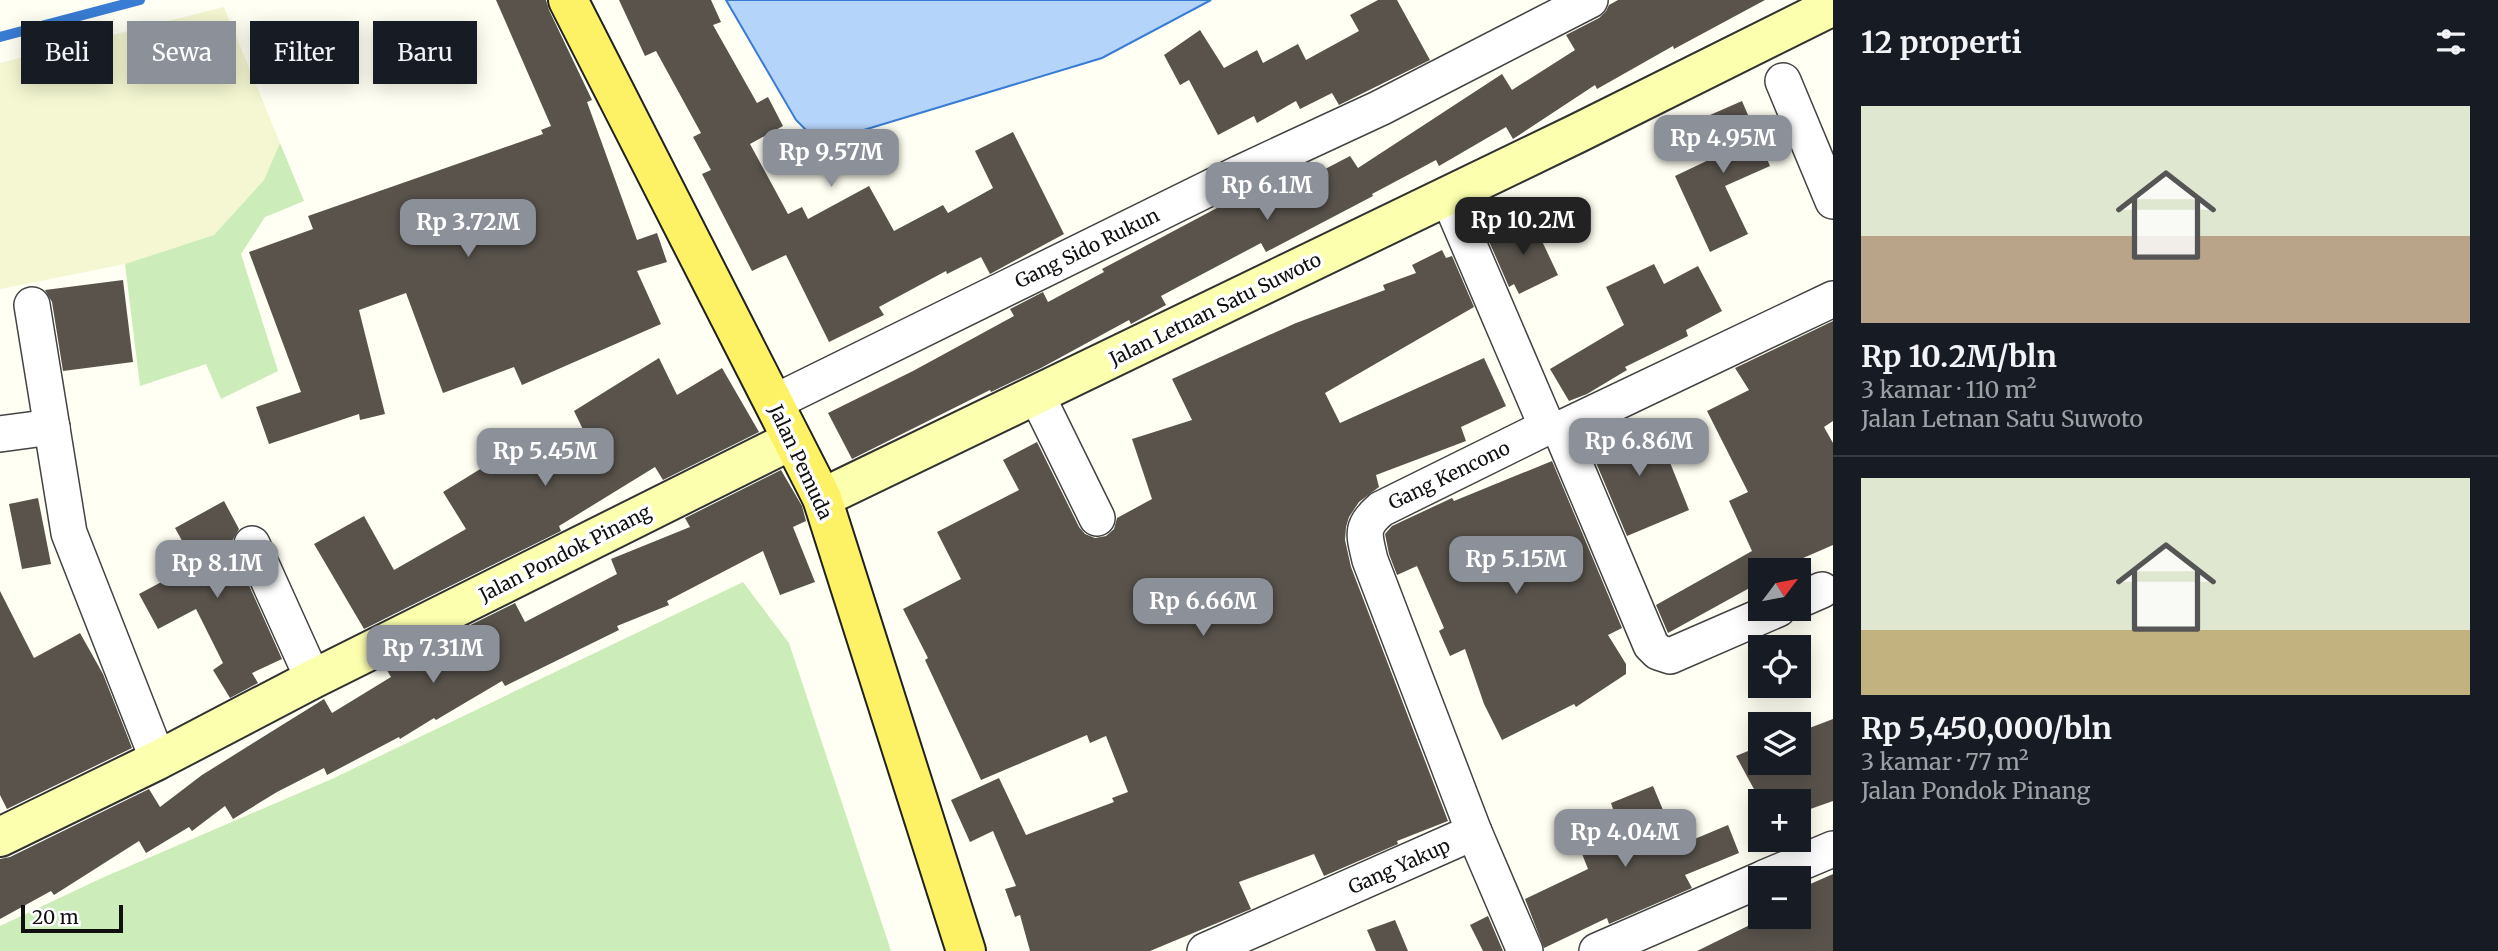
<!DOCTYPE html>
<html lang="id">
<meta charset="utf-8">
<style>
:root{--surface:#171b24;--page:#242831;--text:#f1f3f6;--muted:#9ea1a6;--line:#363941;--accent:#8c9099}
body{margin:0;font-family:Merriweather,serif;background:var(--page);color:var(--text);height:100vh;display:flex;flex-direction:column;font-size:26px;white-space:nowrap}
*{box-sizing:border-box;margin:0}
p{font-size:23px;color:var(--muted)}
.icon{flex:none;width:38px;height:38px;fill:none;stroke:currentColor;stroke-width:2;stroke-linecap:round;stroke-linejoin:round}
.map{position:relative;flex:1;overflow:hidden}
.drawer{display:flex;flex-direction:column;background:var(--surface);width:665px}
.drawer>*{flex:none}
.top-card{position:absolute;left:21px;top:21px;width:665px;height:63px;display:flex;gap:14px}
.needle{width:46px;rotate:58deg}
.controls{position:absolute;left:1748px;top:558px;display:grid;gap:14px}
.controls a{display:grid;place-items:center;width:63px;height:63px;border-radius:0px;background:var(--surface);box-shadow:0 4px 18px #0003;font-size:35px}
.scale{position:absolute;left:21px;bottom:18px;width:102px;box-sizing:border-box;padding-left:7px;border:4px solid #101010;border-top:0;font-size:19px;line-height:24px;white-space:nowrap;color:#101010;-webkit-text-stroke:5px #fff;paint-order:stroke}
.price{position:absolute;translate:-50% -60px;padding:0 16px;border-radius:14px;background:var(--accent);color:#fff;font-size:23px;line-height:46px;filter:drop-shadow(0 2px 4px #0008)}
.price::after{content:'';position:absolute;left:50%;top:42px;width:21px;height:16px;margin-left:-10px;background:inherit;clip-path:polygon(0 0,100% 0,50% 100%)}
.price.current{background:#222;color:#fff}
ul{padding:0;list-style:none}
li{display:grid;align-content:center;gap:14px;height:371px;padding:0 28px}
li+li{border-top:2px solid var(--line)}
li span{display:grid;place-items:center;height:217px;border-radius:0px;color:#555}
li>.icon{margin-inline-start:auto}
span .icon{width:126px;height:126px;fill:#fffc;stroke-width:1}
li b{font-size:30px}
h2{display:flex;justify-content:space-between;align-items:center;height:84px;padding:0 28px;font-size:30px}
.chip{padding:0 24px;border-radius:0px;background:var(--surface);box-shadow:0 4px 18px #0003;font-size:24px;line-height:63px}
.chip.current{background:var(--accent);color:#fff}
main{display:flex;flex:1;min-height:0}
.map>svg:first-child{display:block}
.farmland{fill:#f4f7d1}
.green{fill:#ccecba}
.water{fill:#b5d4f9;stroke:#397cd3;stroke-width:2}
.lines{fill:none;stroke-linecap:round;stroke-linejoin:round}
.stream{stroke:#397cd3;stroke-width:10}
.building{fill:#59534c}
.street-casing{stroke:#434343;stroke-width:38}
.secondary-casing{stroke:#323232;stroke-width:42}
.primary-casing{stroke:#212121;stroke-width:42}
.street{stroke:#fff;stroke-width:35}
.secondary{stroke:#fbffae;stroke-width:38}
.primary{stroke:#fdf265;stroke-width:38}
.labels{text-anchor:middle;stroke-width:7;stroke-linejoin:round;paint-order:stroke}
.street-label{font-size:19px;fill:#101010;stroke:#fff}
</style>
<main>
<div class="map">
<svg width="1833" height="951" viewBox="0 0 1833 951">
<rect width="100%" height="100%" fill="#fffff3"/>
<polygon class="farmland" points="224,7 280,143 264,180 214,235 125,264 0,289 0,63"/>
<g class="green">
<polygon points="280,143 304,201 265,217 241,254 278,371 221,399 206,364 140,386 125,264 214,235 264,180"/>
<polygon points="743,582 789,643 891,951 0,951 0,926 102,878 334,778"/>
</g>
<polygon class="water" points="726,0 1211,0 1102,58 844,136 812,136 796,120"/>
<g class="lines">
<polyline class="stream" points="0,37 140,0"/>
</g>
<g class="building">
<polygon points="496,0 546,0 549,10 592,100 587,102 637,240 657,233 667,262 637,271 661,324 522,385 514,367 443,393 406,293 359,310 385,414 360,420 359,414 269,444 256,407 301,392 249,252 313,229 308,216 543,134 541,130 551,126"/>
<polygon points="619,0 711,0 721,22 713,25 757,103 768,97 783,126 750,144 788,214 802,207 808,219 869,186 894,231 943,205 948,213 993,188 975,151 1013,132 1064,234 990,274 981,257 947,274 946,271 879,307 884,315 829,342 786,255 752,271 702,174 711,170 693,137 701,133 656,51 645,56"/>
<polygon points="1378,0 1397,0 1430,60 1339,105 1332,93 1300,109 1296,101 1257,123 1254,116 1218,135 1189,80 1180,85 1164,55 1200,30 1224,68 1257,50 1263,63 1298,44 1306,60 1359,31 1350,15"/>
<polygon points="1618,0 1765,0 1674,49 1673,46 1597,89 1595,85 1513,139 1506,127 1439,166 1436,160 1372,194 1373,196 1266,252 1261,243 1161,296 1166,305 1131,324 1129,320 1041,368 991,392 990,390 852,459 828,413 913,371 1014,316 1010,309 1043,292 1048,302 1104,272 1102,269 1249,191 1301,167 1308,178 1350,156 1358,168 1502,74 1512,90 1575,50 1566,35 1599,18 1606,11 1609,5"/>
<polygon points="1742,101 1770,166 1725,186 1748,234 1710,252 1675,176 1717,156 1701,119"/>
<polygon points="1531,218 1558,275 1519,294 1514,284 1509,287 1488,239"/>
<polygon points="1442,250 1446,258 1452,256 1474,307 1325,393 1340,423 1484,358 1506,406 1461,427 1466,441 1376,475 1379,487 1359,502 1349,517 1346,527 1345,540 1351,567 1448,821 1397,841 1398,844 1324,876 1314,854 1239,882 1251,909 1150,951 1030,951 1020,915 1015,917 1005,889 1016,886 993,831 970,842 951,800 999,778 1026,835 1114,802 1112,798 1128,792 1106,736 1090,743 1087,735 981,780 925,660 928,658 903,609 961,579 937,532 1019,490 1003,460 1037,442 1079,527 1085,534 1095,538 1106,536 1114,529 1117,518 1152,499 1132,439 1192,420 1172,379 1296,323 1385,290 1383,285 1416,273 1412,265"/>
<polygon points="1654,264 1664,284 1698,266 1722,311 1686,330 1688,336 1625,367 1627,370 1587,394 1569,401 1550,369 1624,325 1606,287"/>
<polygon points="123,280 133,362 63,371 52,302 45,290"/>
<polygon points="1833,321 1833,421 1824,427 1833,443 1833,545 1776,570 1760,570 1760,577 1753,581 1755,585 1668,633 1656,605 1752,551 1729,501 1748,492 1707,411 1749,390 1735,368"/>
<polygon points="659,358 677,395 722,368 759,432 663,480 655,467 559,526 561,531 364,629 314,544 364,516 394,570 466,529 443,492 524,442 546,476 592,448 574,411"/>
<polygon points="1653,420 1689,510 1627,536 1589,446"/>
<polygon points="1552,461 1622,628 1608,635 1626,664 1626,674 1576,707 1574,704 1502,740 1484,704 1465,649 1450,656 1439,631 1444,628 1417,566 1397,575 1389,554 1385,534 1392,526 1452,498 1454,501"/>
<polygon points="781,470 802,506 806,521 793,527 815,582 780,595 763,551 667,601 669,605 617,626 619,630 505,686 502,681 436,720 434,718 400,739 399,737 327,775 324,768 277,792 233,819 225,806 192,831 189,827 146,853 139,841 54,895 51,891 0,919 0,859 10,857 149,789 160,807 202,775 324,699 332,713 391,677 385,667 515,603 525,622 617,574 611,559 690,527 685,518"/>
<polygon points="38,498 51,564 22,569 9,504"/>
<polygon points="224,501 239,529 232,541 234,552 282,659 252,673 258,683 230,698 213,670 223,663 196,609 158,629 139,594 195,564 175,528"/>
<polygon points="0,591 34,658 80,633 103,674 132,748 7,809 0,795"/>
<polygon points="1833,719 1833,801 1799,813 1799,802 1761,802 1736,756 1760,746 1760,763 1799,763 1799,732"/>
<polygon points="1653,786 1678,846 1728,825 1739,853 1685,875 1692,888 1609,924 1607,918 1544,948 1525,899 1588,869 1573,831 1615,815 1611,803"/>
<polygon points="1833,874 1833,951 1697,951 1766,917 1799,917 1799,889"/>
<polygon points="1488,916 1503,951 1483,951 1470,925"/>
<polygon points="1395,920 1408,951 1376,951 1367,930"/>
</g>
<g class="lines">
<defs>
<g id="street">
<polyline points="1783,81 1833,201"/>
<polyline points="1448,196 1547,427"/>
<polyline points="32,305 69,533 158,760"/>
<polyline points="1037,396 1097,518"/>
<polyline points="773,403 1240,173 1380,108 1590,0"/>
<polyline points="1560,429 1651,645 1658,652 1670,656 1778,609"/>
<polyline points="0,434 52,427"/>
<polyline points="252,544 313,679"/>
<polyline points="1799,600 1822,590"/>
<polyline points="1764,878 1833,849"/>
<polyline points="1205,951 1474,832"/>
<path d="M1525 951 1474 832 1370 560C1364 534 1360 527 1381 509L1547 427 1560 429 1833 299"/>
<polyline points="1597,951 1760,880"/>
</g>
<g id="secondary">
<polyline points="822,498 1578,133 1833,6"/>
<polyline points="0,837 158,760 313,679 792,440"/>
</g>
<polyline id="primary" points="568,0 822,498 966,951"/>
</defs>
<use href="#street" class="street-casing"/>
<use href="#secondary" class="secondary-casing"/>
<use href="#primary" class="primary-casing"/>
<use href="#street" class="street"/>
<use href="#secondary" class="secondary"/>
<use href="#primary" class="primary"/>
</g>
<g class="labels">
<g class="street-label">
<text transform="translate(1087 248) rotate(-26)" y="7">Gang Sido Rukun</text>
<text transform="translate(1215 309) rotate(-26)" y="7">Jalan Letnan Satu Suwoto</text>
<text transform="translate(801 462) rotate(65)" y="7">Jalan Pemuda</text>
<text transform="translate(1449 475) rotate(-26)" y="7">Gang Kencono</text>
<text transform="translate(565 553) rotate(-27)" y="7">Jalan Pondok Pinang</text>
<text transform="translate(1399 866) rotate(-24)" y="7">Gang Yakup</text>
</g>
</g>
</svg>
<div class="controls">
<a><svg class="needle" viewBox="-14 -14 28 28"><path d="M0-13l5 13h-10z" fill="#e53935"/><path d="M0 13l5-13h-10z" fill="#9ea1a6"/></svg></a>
<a><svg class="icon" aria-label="locate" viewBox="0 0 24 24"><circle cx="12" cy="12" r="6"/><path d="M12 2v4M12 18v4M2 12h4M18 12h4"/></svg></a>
<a><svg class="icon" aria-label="layers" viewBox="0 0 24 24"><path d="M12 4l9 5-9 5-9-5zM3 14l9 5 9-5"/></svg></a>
<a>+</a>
<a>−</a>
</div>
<div class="scale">20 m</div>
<b class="price" style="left:1723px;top:175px">Rp 4.95M</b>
<b class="price" style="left:831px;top:189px">Rp 9.57M</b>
<b class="price" style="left:1267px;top:222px">Rp 6.1M</b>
<b class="price current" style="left:1523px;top:257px">Rp 10.2M</b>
<b class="price" style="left:468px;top:259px">Rp 3.72M</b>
<b class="price" style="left:1639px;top:478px">Rp 6.86M</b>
<b class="price" style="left:545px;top:488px">Rp 5.45M</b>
<b class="price" style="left:1516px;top:596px">Rp 5.15M</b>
<b class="price" style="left:217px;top:600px">Rp 8.1M</b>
<b class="price" style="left:1203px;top:638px">Rp 6.66M</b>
<b class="price" style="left:433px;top:685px">Rp 7.31M</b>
<b class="price" style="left:1625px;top:869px">Rp 4.04M</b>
<div class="top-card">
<a class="chip">Beli</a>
<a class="chip current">Sewa</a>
<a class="chip">Filter</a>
<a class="chip">Baru</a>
</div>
</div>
<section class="drawer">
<h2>12 properti<svg class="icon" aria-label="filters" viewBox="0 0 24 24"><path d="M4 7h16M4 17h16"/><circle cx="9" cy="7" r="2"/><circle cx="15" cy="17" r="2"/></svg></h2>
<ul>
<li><span style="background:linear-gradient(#dfe7d0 60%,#b9a48a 0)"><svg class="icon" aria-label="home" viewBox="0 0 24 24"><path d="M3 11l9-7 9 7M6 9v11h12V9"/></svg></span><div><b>Rp 10.2M/bln</b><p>3 kamar · 110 m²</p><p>Jalan Letnan Satu Suwoto</p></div></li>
<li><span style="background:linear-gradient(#dfe7d0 70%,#c2b280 0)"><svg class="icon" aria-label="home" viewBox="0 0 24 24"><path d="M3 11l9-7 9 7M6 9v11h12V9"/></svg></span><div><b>Rp 5,450,000/bln</b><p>3 kamar · 77 m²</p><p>Jalan Pondok Pinang</p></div></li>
</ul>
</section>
</main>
